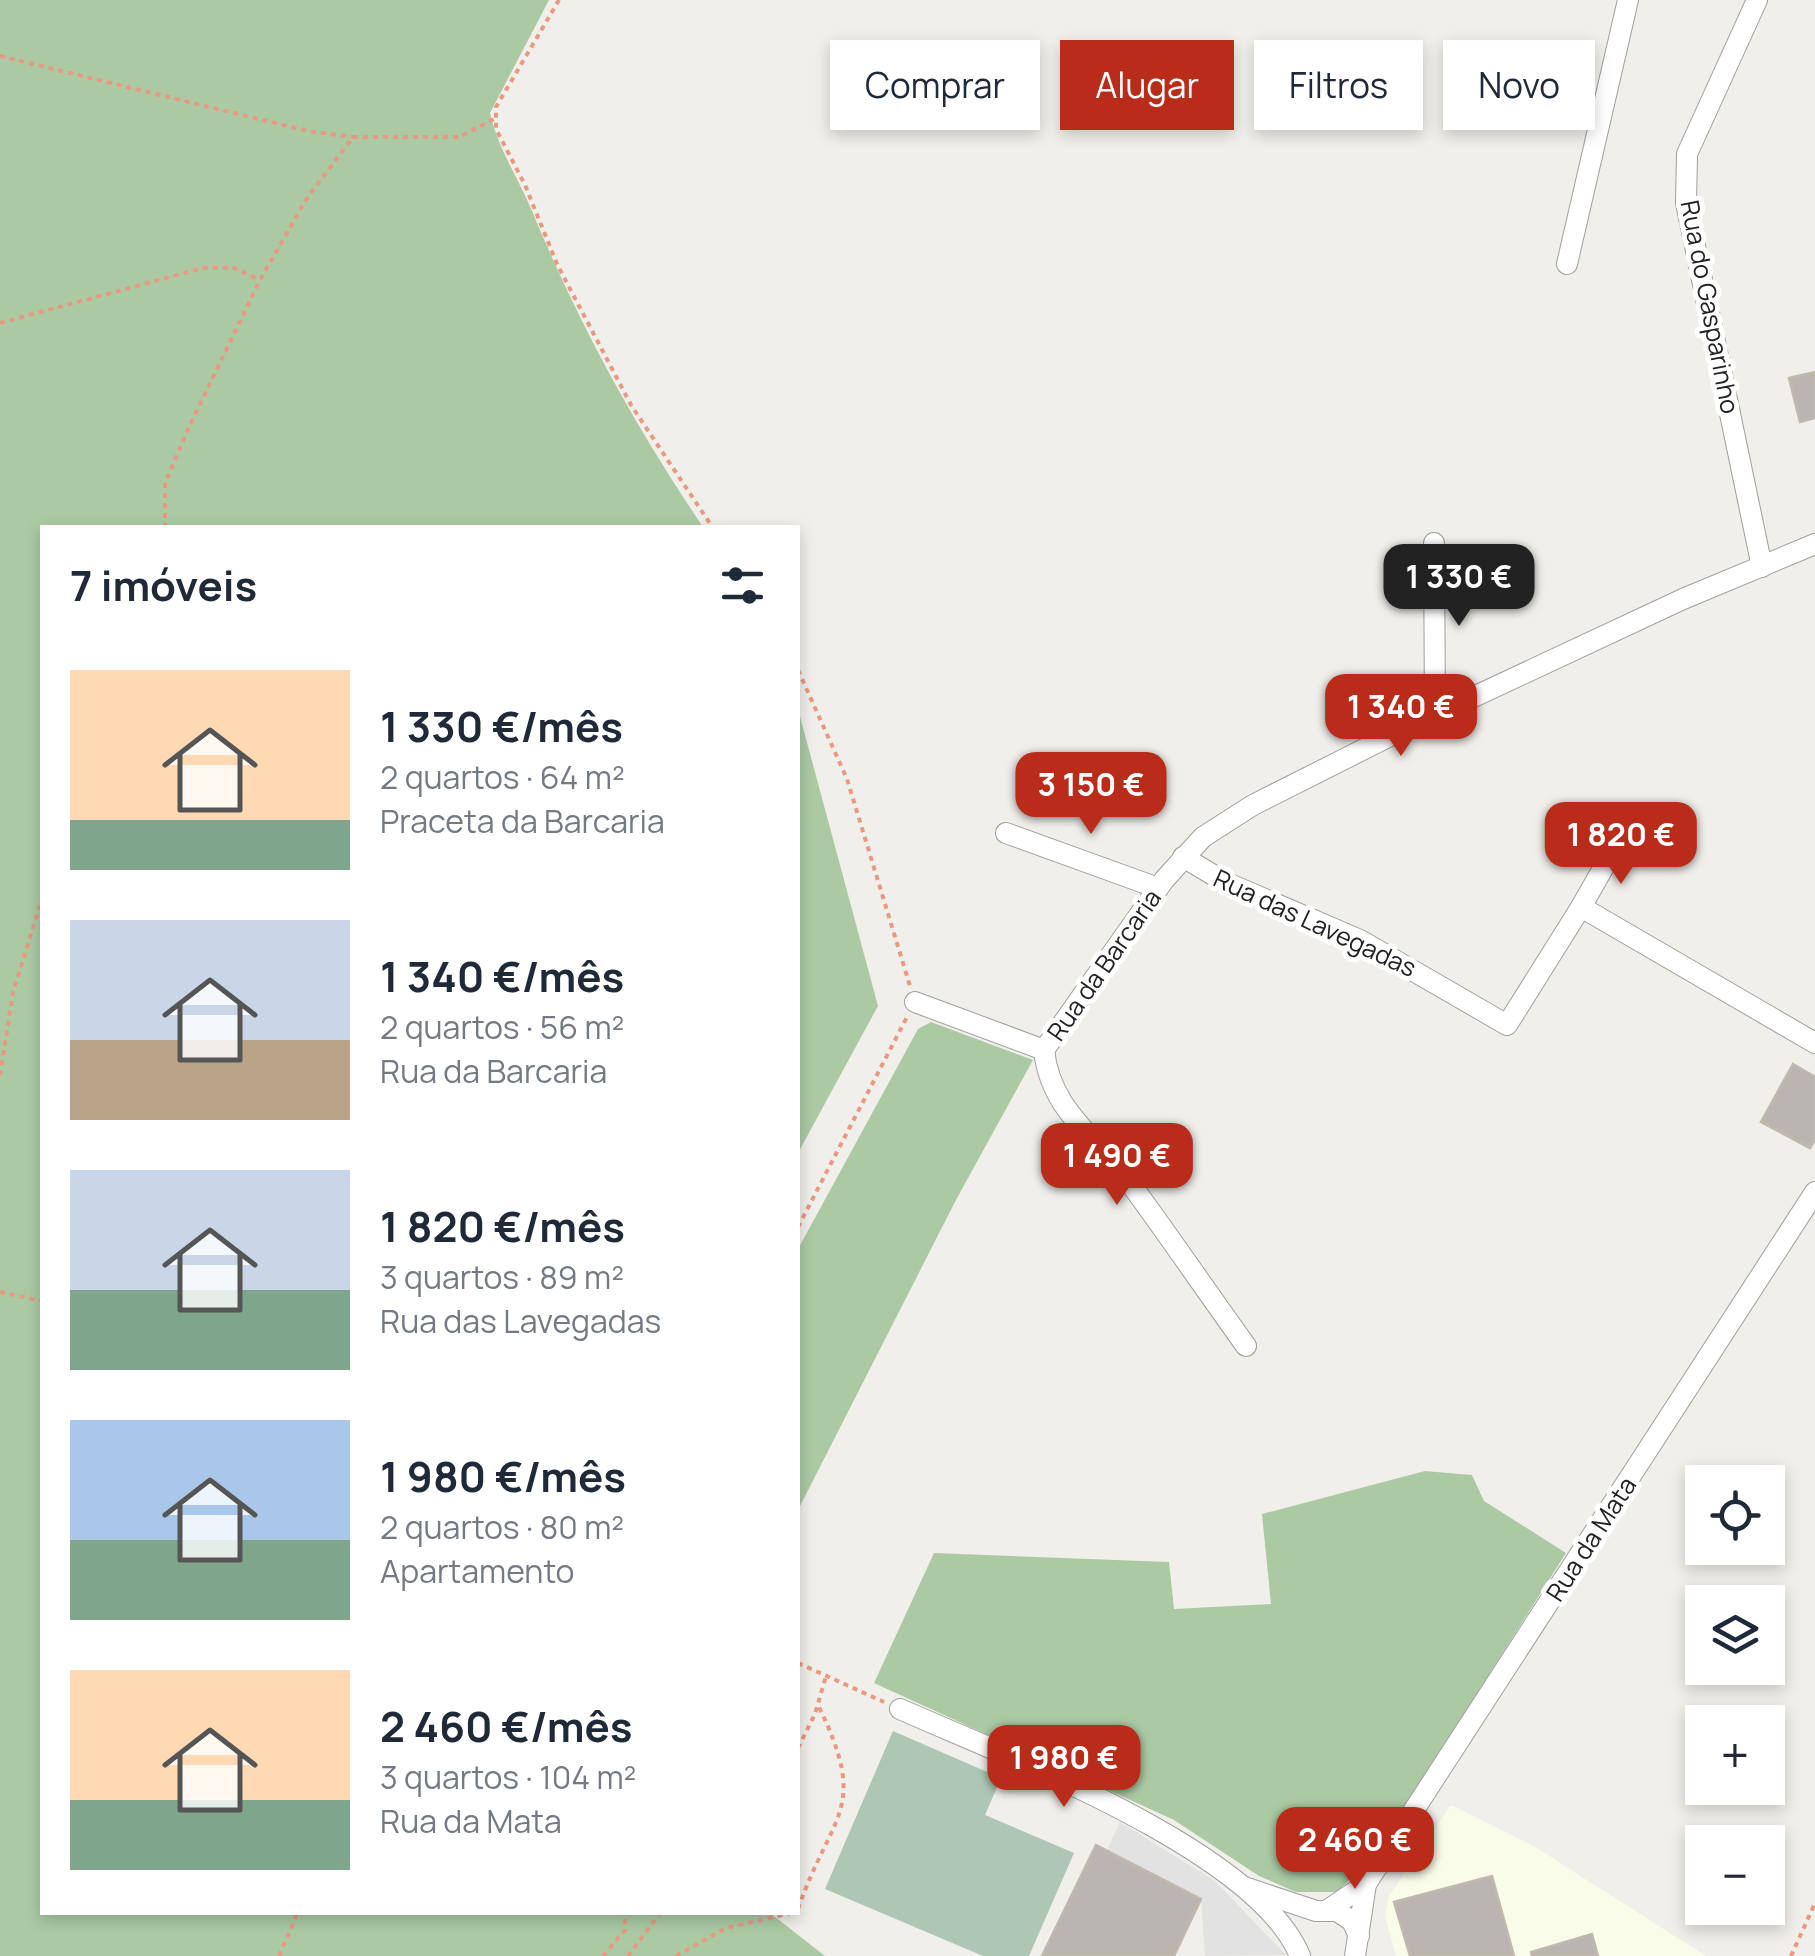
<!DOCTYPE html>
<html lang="pt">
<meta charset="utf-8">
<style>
:root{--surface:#fff;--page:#f2f2f3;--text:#1f2937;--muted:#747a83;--accent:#b92c1a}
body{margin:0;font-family:Manrope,sans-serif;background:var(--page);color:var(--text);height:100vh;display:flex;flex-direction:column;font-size:38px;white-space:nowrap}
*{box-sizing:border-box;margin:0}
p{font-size:32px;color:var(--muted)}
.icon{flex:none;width:55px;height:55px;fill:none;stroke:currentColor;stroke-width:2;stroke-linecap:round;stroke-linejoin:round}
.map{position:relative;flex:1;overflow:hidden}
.sheet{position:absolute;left:40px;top:525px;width:760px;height:1390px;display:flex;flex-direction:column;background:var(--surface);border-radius:0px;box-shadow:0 5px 15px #0003}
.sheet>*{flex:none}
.banner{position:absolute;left:830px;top:40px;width:835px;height:90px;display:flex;gap:20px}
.controls{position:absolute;left:1685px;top:1465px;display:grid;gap:20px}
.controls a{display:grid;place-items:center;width:100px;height:100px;border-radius:0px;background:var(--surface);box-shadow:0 5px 15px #0003;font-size:50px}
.price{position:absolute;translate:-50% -85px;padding:0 22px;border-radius:20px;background:var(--accent);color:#fff;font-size:32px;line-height:65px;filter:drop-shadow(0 2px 5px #0008)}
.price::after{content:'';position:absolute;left:50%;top:60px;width:30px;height:22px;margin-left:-15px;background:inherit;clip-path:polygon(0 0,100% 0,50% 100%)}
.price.on{background:#222;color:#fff}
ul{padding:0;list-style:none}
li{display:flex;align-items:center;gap:30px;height:250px;padding:0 30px}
li span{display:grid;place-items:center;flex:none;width:280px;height:200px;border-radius:0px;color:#555}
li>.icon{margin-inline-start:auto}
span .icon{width:120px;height:120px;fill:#fffc;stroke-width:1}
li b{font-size:42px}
h2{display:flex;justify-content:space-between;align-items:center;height:120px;padding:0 30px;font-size:42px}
.pill{padding:0 35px;border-radius:0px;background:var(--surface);box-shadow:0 5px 15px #0003;font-size:35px;line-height:90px}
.pill.on{background:var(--accent);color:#fff}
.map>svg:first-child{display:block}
.education{fill:#f9fce8}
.forest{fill:#abcaa4}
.cemetery{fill:#aec7b4}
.parking{fill:#e2e2e2}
.building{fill:#bab5b0;stroke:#c1b8ae;stroke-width:2.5}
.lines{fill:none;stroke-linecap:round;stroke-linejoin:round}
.street-casing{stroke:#9f9f9f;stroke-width:22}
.path{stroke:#e99882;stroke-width:4;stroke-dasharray:5 5;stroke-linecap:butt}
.street{stroke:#fff;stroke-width:20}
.labels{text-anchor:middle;stroke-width:10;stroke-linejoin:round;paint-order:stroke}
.street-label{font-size:25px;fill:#222;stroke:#fff}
</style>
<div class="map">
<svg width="1815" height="1956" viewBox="0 0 1815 1956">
<rect width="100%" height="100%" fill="#f1efea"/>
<polygon class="education" points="1451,1805 1535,1847 1706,1956 1396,1956 1385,1916 1389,1896"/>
<g class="forest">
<path d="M0 0H549L490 113C498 149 518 177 532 211 580 327 634 424 703 527L42 528V1912L770 1913 825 1956H0Z"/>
<polygon points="798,709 878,1006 798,1153"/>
<polygon points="931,1022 1033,1060 957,1198 798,1510 798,1249 918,1029"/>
<polygon points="1425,1471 1472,1475 1484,1501 1566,1553 1375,1855 1337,1892 1296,1892 1259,1876 1174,1820 874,1683 934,1553 1169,1562 1174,1609 1271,1604 1262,1514"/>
</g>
<polygon class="cemetery" points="893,1731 1001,1778 985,1815 1074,1853 1029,1956 983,1956 825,1889"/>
<polygon class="parking" points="1120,1822 1215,1881 1286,1955 1205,1956 1201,1899 1107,1850"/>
<g class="building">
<polygon points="1815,372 1815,418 1800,422 1789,378"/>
<polygon points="1793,1064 1815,1077 1815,1140 1810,1148 1761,1122"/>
<polygon points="1096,1845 1201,1899 1174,1956 1042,1956"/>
<polygon points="1492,1876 1514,1956 1410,1956 1394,1902"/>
<polygon points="1592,1934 1598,1956 1532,1956 1531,1952"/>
</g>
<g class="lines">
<defs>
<g id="street">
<polyline points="1757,0 1687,154 1686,203 1762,567"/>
<polyline points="1567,264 1628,0"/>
<polyline points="1434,543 1435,716"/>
<polyline points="1006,833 1158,888"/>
<polyline points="1183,857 1225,882 1360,940 1507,1025 1581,907 1815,1043"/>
<polyline points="1581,907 1617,844"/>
<polyline points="915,1002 1044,1050"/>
<polyline points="1044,1050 1164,880 1203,837 1253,805 1388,737 1683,599 1815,544"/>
<path d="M1044 1050C1050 1110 1096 1137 1130 1183 1169 1236 1207 1292 1246 1346"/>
<path d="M900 1709C1003 1755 1257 1850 1300 1956"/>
<polyline points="1244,1887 1316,1911 1337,1911 1352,1921 1359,1936"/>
<polyline points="1329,1909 1366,1884 1815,1192"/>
<polyline points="1355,1956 1366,1884"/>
</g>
</defs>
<use href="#street" class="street-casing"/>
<g class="path">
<polyline points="559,0 496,107 496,129 525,185 557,264 631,405 713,528"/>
<polyline points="0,56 308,131 353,137"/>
<polyline points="0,323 203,268 234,268 260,280"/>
<polyline points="165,528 165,483 189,427 260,280 307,198 353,137 459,137 494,119"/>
<polyline points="798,670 847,779 910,986"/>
<polyline points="0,1075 13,992 42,899"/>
<polyline points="798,1227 907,1017"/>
<polyline points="0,1292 42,1301"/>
<polyline points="798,1663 884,1702"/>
<polyline points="798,1748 815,1714 826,1676"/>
<path d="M798 1909C832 1811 870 1811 818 1705"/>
<polyline points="279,1956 298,1912"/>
<polyline points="603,1956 625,1930 625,1912"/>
<polyline points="628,1956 661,1912"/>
<polyline points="676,1956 726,1928 796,1912"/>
<polyline points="1791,1956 1815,1903"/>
</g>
<use href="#street" class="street"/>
</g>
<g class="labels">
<g class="street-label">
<text transform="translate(1710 307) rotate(79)" y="9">Rua do Gasparinho</text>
<text transform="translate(1315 923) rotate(25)" y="9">Rua das Lavegadas</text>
<text transform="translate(1104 965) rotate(-55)" y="9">Rua da Barcaria</text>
<text transform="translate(1591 1539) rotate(-57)" y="9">Rua da Mata</text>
</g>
</g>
</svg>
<div class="controls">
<a><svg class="icon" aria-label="locate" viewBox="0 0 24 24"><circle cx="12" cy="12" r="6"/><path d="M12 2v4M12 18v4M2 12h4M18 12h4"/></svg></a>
<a><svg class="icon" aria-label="layers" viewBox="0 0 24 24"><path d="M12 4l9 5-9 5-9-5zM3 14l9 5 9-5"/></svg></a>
<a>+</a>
<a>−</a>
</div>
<b class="price on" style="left:1459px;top:629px">1 330 €</b>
<b class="price" style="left:1401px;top:759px">1 340 €</b>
<b class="price" style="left:1091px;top:837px">3 150 €</b>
<b class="price" style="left:1621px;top:887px">1 820 €</b>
<b class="price" style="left:1117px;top:1208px">1 490 €</b>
<b class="price" style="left:1064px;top:1810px">1 980 €</b>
<b class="price" style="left:1355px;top:1892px">2 460 €</b>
<div class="banner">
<a class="pill">Comprar</a>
<a class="pill on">Alugar</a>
<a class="pill">Filtros</a>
<a class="pill">Novo</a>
</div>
<section class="sheet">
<h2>7 imóveis<svg class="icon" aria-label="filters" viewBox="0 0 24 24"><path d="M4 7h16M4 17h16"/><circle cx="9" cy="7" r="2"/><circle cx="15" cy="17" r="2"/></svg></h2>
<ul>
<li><span style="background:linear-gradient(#ffd9b3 75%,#7fa58c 0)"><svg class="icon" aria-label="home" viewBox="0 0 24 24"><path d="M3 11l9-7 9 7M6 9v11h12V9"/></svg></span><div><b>1 330 €/mês</b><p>2 quartos · 64 m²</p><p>Praceta da Barcaria</p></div></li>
<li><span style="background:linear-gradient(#c9d6e8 60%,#b9a48a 0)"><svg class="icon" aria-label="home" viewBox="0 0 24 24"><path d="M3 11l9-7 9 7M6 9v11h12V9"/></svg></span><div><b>1 340 €/mês</b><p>2 quartos · 56 m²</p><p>Rua da Barcaria</p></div></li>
<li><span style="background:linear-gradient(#c9d6e8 60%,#7fa58c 0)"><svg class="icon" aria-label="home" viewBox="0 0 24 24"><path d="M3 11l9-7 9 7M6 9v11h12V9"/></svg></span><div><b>1 820 €/mês</b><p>3 quartos · 89 m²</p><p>Rua das Lavegadas</p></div></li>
<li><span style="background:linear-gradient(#a9c7e8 60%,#7fa58c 0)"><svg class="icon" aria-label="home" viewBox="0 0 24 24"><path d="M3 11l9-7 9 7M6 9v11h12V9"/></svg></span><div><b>1 980 €/mês</b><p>2 quartos · 80 m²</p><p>Apartamento</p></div></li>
<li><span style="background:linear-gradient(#ffd9b3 65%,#7fa58c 0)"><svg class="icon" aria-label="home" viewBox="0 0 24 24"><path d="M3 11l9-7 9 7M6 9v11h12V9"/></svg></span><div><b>2 460 €/mês</b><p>3 quartos · 104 m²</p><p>Rua da Mata</p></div></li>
</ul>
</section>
</div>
